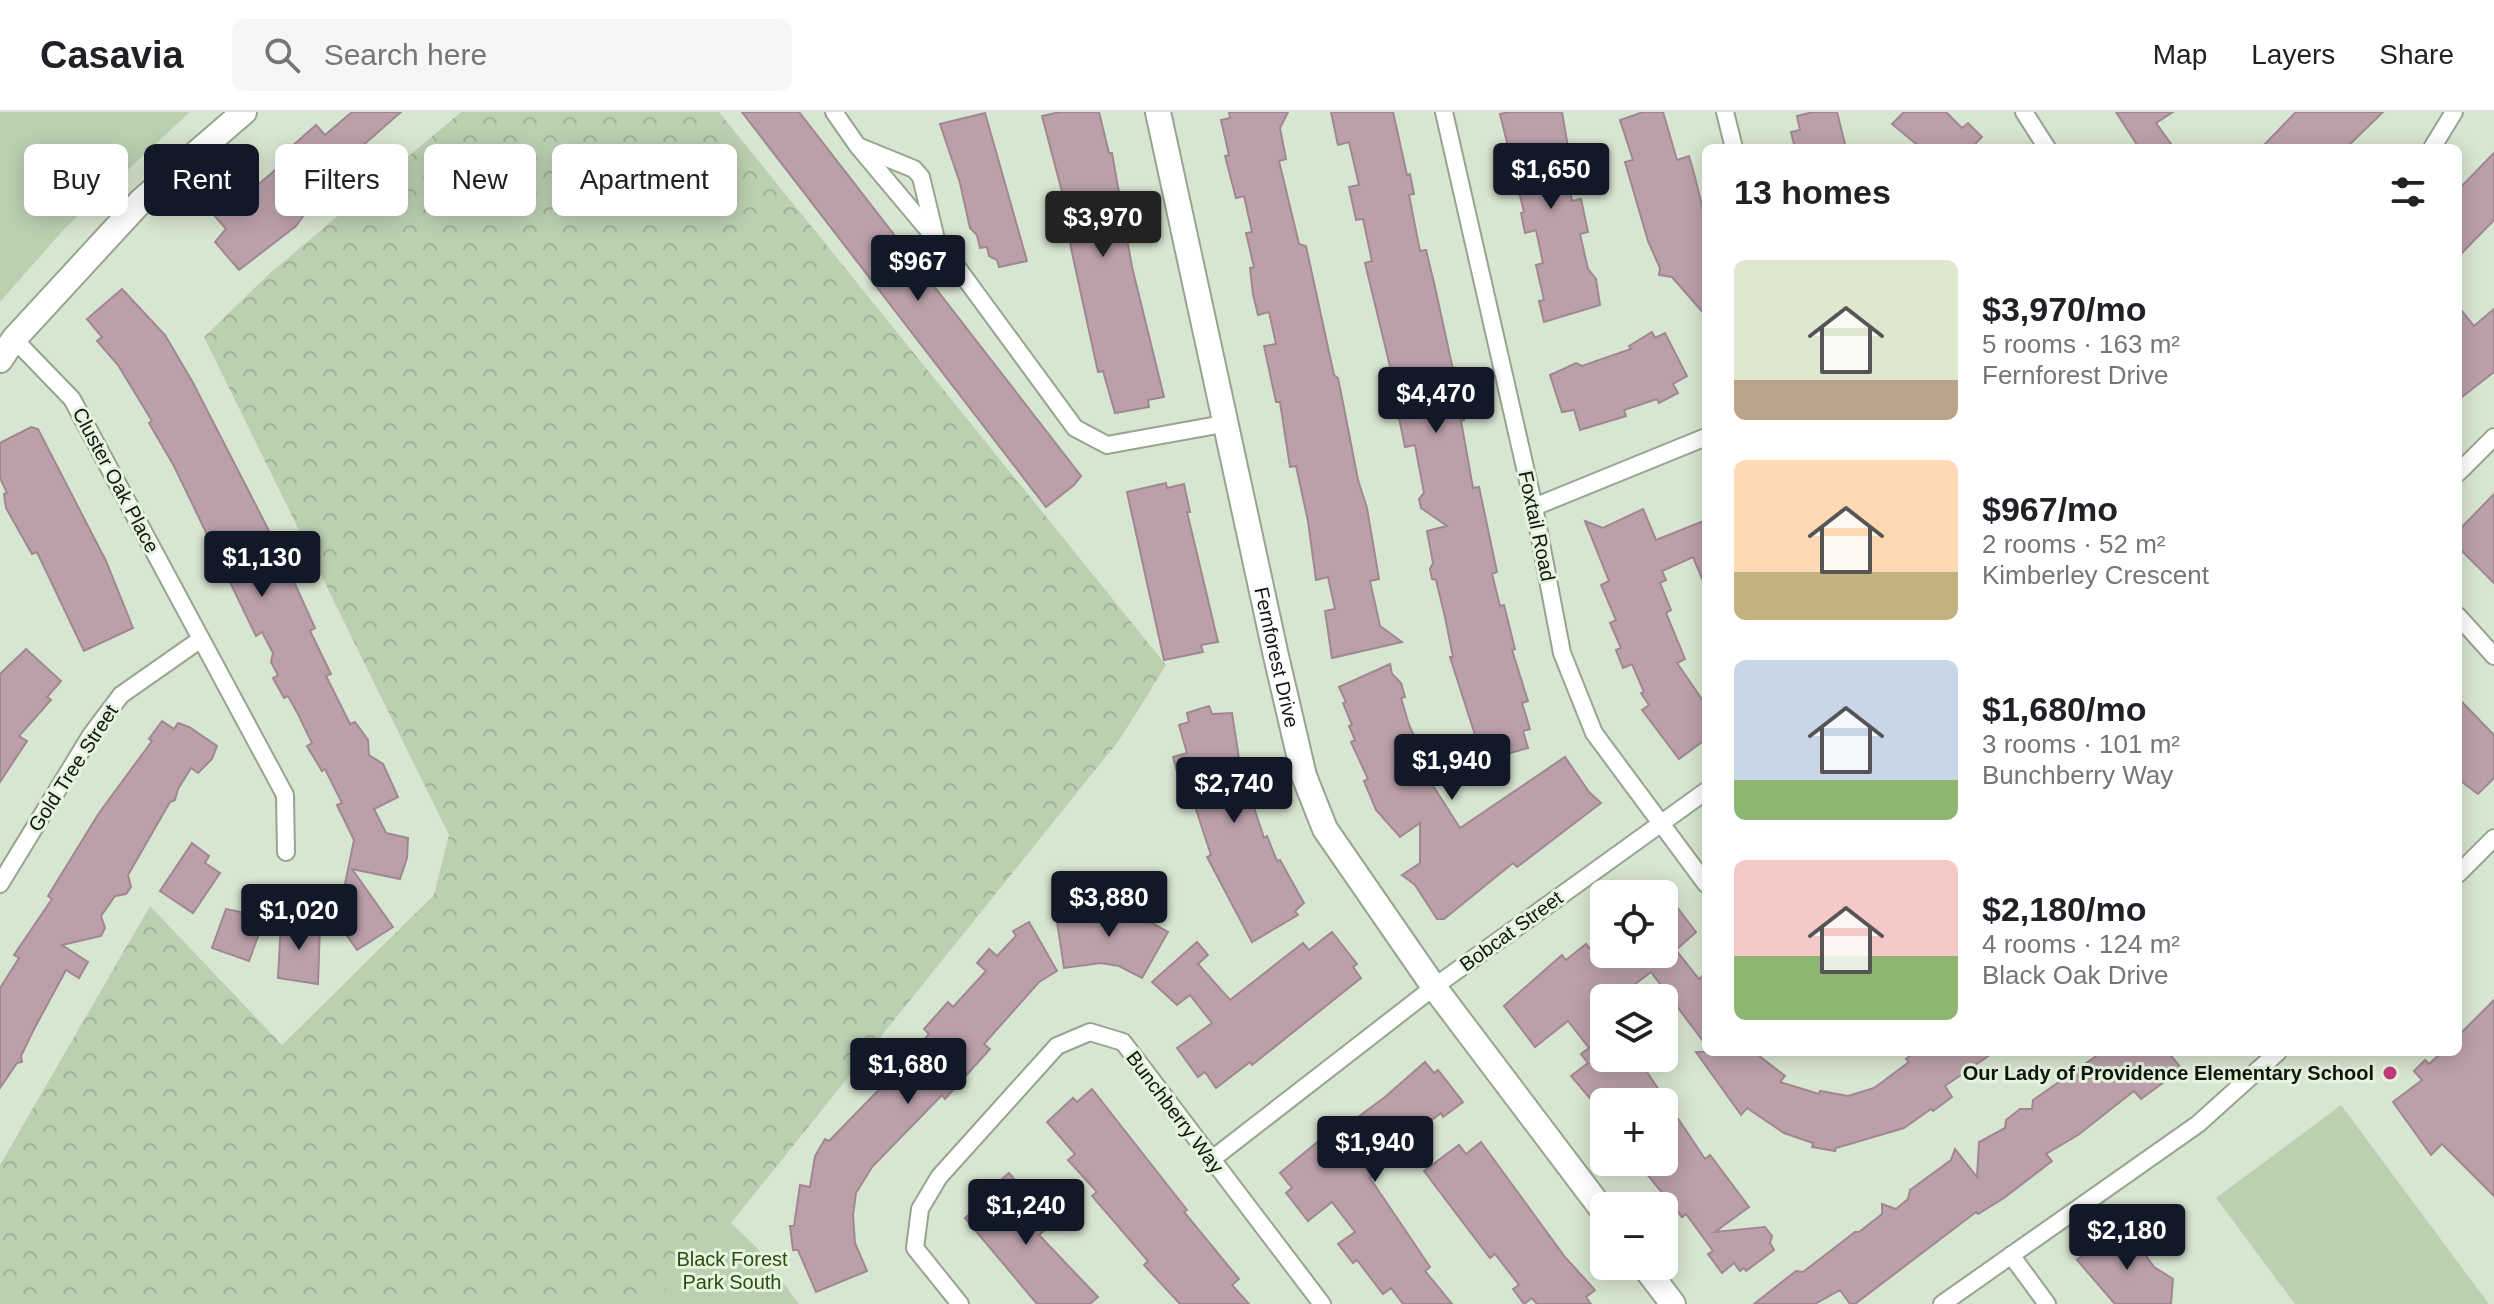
<!DOCTYPE html>
<meta charset="utf-8">
<style>
:root{--surface:#fff;--page:#f6f6f6;--text:#202124;--muted:#757577;--line:#e0e0e0;--accent:#111827}
body{margin:0;font-family:Arial,sans-serif;background:var(--page);color:var(--text);height:100vh;display:flex;flex-direction:column;font-size:30px;white-space:nowrap}
*{box-sizing:border-box;margin:0}
p{font-size:26px;color:var(--muted)}
.icon{flex:none;width:44px;height:44px;fill:none;stroke:currentColor;stroke-width:2;stroke-linecap:round;stroke-linejoin:round}
.map{position:relative;flex:1;overflow:hidden}
.details{position:absolute;left:1702px;top:32px;width:760px;height:912px;display:flex;flex-direction:column;background:var(--surface);border-radius:12px;box-shadow:0 4px 20px #0003}
.details>*{flex:none}
.hud{position:absolute;left:24px;top:32px;width:760px;height:72px;display:flex;gap:16px}
.controls{position:absolute;left:1590px;top:768px;display:grid;gap:16px}
.controls a{display:grid;place-items:center;width:88px;height:88px;border-radius:12px;background:var(--surface);box-shadow:0 4px 20px #0003;font-size:40px}
.price{position:absolute;translate:-50% -68px;padding:0 18px;border-radius:8px;background:var(--accent);color:#fff;font-size:26px;line-height:52px;filter:drop-shadow(0 2px 4px #0008)}
.price::after{content:'';position:absolute;left:50%;top:48px;width:24px;height:18px;margin-left:-12px;background:inherit;clip-path:polygon(0 0,100% 0,50% 100%)}
.price.active{background:#222;color:#fff}
ul{padding:0;list-style:none}
li{display:flex;align-items:center;gap:24px;height:200px;padding:0 32px}
li span{display:grid;place-items:center;flex:none;width:224px;height:160px;border-radius:12px;color:#555}
li>.icon{margin-inline-start:auto}
span .icon{width:96px;height:96px;fill:#fffc;stroke-width:1}
li b{font-size:34px}
h2{display:flex;justify-content:space-between;align-items:center;height:96px;padding:0 32px;font-size:34px}
.chip{padding:0 28px;border-radius:12px;background:var(--surface);box-shadow:0 4px 20px #0003;font-size:28px;line-height:72px}
.chip.active{background:var(--accent);color:#fff}
header{display:flex;align-items:center;gap:48px;box-sizing:border-box;height:112px;padding:0 40px;background:var(--surface);border-bottom:2px solid var(--line)}
header strong{font-size:38px}
nav{display:flex;gap:44px;margin-inline-start:auto;font-size:28px}
.search{width:560px;height:72px;background:var(--page);display:flex;align-items:center;gap:20px;box-sizing:border-box;padding:0 28px;border-radius:12px;color:var(--muted);font-size:30px}
.map>svg:first-child{display:block}
.forest{fill:url(#forest-crowns)}
.green{fill:#bbd0b1}
.building{fill:#bba0aa;stroke:#a18791;stroke-width:2}
.lines{fill:none;stroke-linecap:round;stroke-linejoin:round}
.street-casing{stroke:#97a590;stroke-width:20}
.secondary-casing{stroke:#97a590;stroke-width:28}
.street{stroke:#fff;stroke-width:16}
.secondary{stroke:#fff;stroke-width:24}
.poi-dot{fill:#c13c7e;stroke:#e4f4dd;stroke-width:3}
.labels{text-anchor:middle;stroke-width:6;stroke-linejoin:round;paint-order:stroke}
.street-label{font-size:20px;fill:#11160f;stroke:#e4f4dd}
.poi-label{font-size:20px;font-weight:bold;fill:#11160f;stroke:#e4f4dd;text-anchor:end}
.park-label{font-size:20px;fill:#2a4d13;stroke:#e4f4dd}
</style>
<header>
<strong>Casavia</strong>
<div class="search"><svg class="icon" aria-label="search" viewBox="0 0 24 24"><circle cx="10" cy="10" r="6"/><path d="M15 15l6 6"/></svg>Search here</div>
<nav><a>Map</a><a>Layers</a><a>Share</a></nav>
</header>
<div class="map">
<svg width="2494" height="1192" viewBox="0 0 2494 1192">
<defs>
<pattern id="forest-crowns" width="20" height="18" patternUnits="userSpaceOnUse" patternTransform="scale(2)"><rect width="20" height="18" fill="#bbd0b1"/><path d="M2 6a3 3 0 1 1 6 0M12 15a3 3 0 1 1 6 0" fill="none" stroke="#a0b297"/></pattern>
</defs>
<rect width="100%" height="100%" fill="#d7e6d0"/>
<polygon class="forest" points="461,0 719,0 1166,553 1120,627 731,1111 652,1192 0,1192 0,1053 150,794 282,933 434,783 449,723 204,225 269,162"/>
<g class="green">
<polygon points="0,0 190,0 65,116 0,190"/>
<polygon points="2341,993 2489,1192 2295,1192 2216,1086"/>
<polygon points="731,1111 756,1135 799,1192 652,1192"/>
</g>
<g class="building">
<polygon points="352,0 401,0 353,42 359,48 346,60 340,53 309,79 311,83 296,96 303,104 296,114 239,158 215,130 226,117 214,103 250,71 254,76 286,49 281,44 316,13 325,23"/>
<polygon points="742,0 799,0 1081,364 1074,373 1046,395"/>
<polygon points="1060,0 1099,0 1109,41 1112,41 1132,155 1164,285 1148,288 1149,295 1115,301 1103,259 1098,260 1071,136 1065,91 1042,4"/>
<polygon points="1229,0 1288,0 1280,16 1286,47 1279,49 1299,132 1306,134 1334,263 1338,266 1343,291 1358,368 1367,396 1379,467 1370,469 1380,514 1402,530 1332,546 1325,499 1335,497 1328,465 1316,468 1308,409 1296,354 1290,355 1280,290 1276,290 1264,234 1276,232 1269,200 1258,203 1253,182 1250,156 1254,155 1246,121 1252,120 1244,84 1236,86 1225,44 1229,43 1221,8 1230,6"/>
<polygon points="1331,0 1393,0 1407,63 1410,62 1414,82 1409,83 1420,139 1426,138 1435,175 1464,308 1461,309 1473,376 1479,375 1497,460 1492,462 1500,494 1504,493 1515,537 1512,538 1528,589 1522,591 1530,617 1523,619 1528,636 1483,649 1480,637 1468,635 1476,626 1450,545 1453,545 1445,505 1436,468 1432,467 1430,457 1433,451 1427,419 1447,414 1421,396 1419,387 1424,381 1415,333 1405,335 1398,301 1401,300 1365,151 1372,149 1363,107 1356,108 1349,75 1359,73 1349,30 1338,33"/>
<polygon points="1509,0 1562,0 1569,41 1562,42 1572,89 1581,87 1588,120 1580,122 1588,157 1596,167 1600,193 1544,210 1539,189 1544,188 1536,153 1543,151 1536,118 1525,121 1521,101 1524,100 1500,2"/>
<polygon points="1643,0 1663,0 1677,48 1689,44 1695,65 1706,110 1706,204 1672,165 1659,163 1660,156 1648,129 1625,50 1633,48 1620,8"/>
<polygon points="1813,0 1837,0 1846,36 1795,36 1791,20 1800,18 1797,4"/>
<polygon points="1904,0 1946,0 1962,16 1968,11 1982,25 1971,36 1921,36 1892,12"/>
<polygon points="2116,0 2173,0 2156,11 2174,36 2139,36"/>
<polygon points="2296,0 2383,0 2346,36 2261,36"/>
<polygon points="985,1 1027,149 999,155 997,148 989,144 987,135 980,136 977,123 970,116 960,71 940,12"/>
<polygon points="2494,41 2494,108 2458,145 2458,78"/>
<polygon points="122,177 165,223 192,269 285,450 315,516 310,519 331,562 326,564 350,612 355,610 368,628 369,643 383,652 398,685 374,697 386,721 408,726 407,746 400,767 352,757 393,815 357,838 324,791 344,777 354,728 337,693 342,691 325,657 322,659 307,634 312,631 298,602 288,584 284,586 273,566 278,563 271,550 273,541 262,520 256,524 174,354 149,311 152,309 118,253 97,229 102,225 87,207"/>
<polygon points="2458,194 2474,214 2494,197 2494,260 2458,288"/>
<polygon points="1652,220 1655,226 1665,221 1687,264 1673,272 1678,281 1659,291 1657,287 1624,298 1626,304 1580,318 1574,298 1562,300 1550,263 1576,251 1582,254 1631,237 1629,234"/>
<polygon points="31,315 38,317 106,449 133,516 84,539 37,440 32,442 6,396 4,382 7,381 0,366 0,331"/>
<polygon points="1166,371 1167,376 1184,372 1190,400 1187,400 1218,530 1201,533 1203,540 1164,548 1127,380"/>
<polygon points="2494,382 2494,471 2458,435 2458,419"/>
<polygon points="1643,397 1656,428 1706,408 1706,476 1693,445 1662,459 1666,468 1660,471 1671,498 1666,501 1685,547 1677,551 1706,593 1706,627 1679,647 1642,598 1649,593 1641,581 1644,580 1632,552 1623,556 1616,538 1621,536 1610,511 1616,508 1601,473 1609,469 1585,409 1603,416"/>
<polygon points="26,537 61,569 47,585 51,588 19,624 27,629 0,670 0,562"/>
<polygon points="1390,552 1392,562 1401,571 1405,585 1401,586 1409,613 1426,649 1429,659 1425,661 1460,716 1565,645 1589,680 1601,691 1517,755 1513,751 1444,807 1437,807 1415,773 1402,763 1420,751 1420,711 1400,725 1376,698 1364,669 1368,667 1351,630 1355,628 1349,614 1352,613 1343,591 1346,590 1339,575"/>
<polygon points="2458,586 2494,623 2494,666 2478,682 2458,667"/>
<polygon points="1209,594 1212,602 1232,601 1240,653 1264,726 1267,724 1277,749 1280,748 1304,791 1295,799 1298,803 1252,830 1207,745 1211,743 1184,661 1178,663 1173,645 1187,641 1179,613 1189,610 1187,601"/>
<polygon points="162,609 174,617 178,611 189,615 217,634 212,647 198,661 191,656 178,677 175,688 170,690 128,763 131,775 126,782 115,784 101,804 105,816 101,824 62,833 88,850 79,866 66,858 33,919 21,944 22,950 17,951 0,976 0,876 19,846 14,843 52,787 48,784 99,701 152,629 149,627"/>
<polygon points="192,731 209,744 205,751 220,761 193,801 160,779"/>
<polygon points="1664,778 1696,820 1676,838 1699,867 1706,861 1706,933 1651,860 1617,886 1604,886 1604,946 1626,946 1632,955 1636,952 1640,958 1645,957 1705,1047 1710,1043 1749,1095 1715,1120 1765,1115 1772,1124 1770,1131 1774,1138 1746,1159 1744,1156 1740,1159 1734,1151 1722,1161 1708,1142 1713,1139 1686,1102 1682,1105 1637,1050 1664,1050 1664,990 1593,990 1571,964 1588,951 1581,942 1589,936 1568,909 1535,935 1504,894 1562,843 1566,848 1586,832 1595,843 1603,837 1604,842 1664,842"/>
<polygon points="1109,787 1128,790 1127,797 1168,820 1142,866 1119,854 1101,851 1064,856 1056,803 1107,798"/>
<polygon points="226,797 265,805 249,849 212,836"/>
<polygon points="281,810 320,812 318,872 278,866"/>
<polygon points="1029,810 1057,859 1039,870 984,932 990,937 945,987 942,983 872,1055 856,1081 853,1103 855,1131 867,1159 816,1180 798,1138 793,1138 790,1114 794,1114 800,1073 810,1075 815,1044 825,1027 829,1029 901,955 929,922 924,917 948,890 953,895 986,859 977,851 989,837 997,844 1016,824 1013,819"/>
<polygon points="1332,820 1357,852 1353,855 1361,866 1252,953 1250,950 1216,976 1205,960 1198,965 1177,936 1212,911 1190,883 1177,893 1152,870 1197,830 1208,843 1198,852 1230,888 1303,831 1309,838"/>
<polygon points="2494,888 2494,1084 2442,1032 2431,1043 2393,990 2422,968 2414,959 2425,948 2429,952 2442,940 2458,940 2458,924"/>
<polygon points="1696,940 1754,940 1785,964 1780,970 1819,982 1820,979 1848,984 1874,976 1909,950 1906,947 1916,940 1994,940 1945,974 1952,985 1933,999 1931,997 1904,1016 1836,1036 1835,1039 1812,1035 1813,1031 1784,1021 1747,996 1741,1003"/>
<polygon points="2102,940 2168,940 2182,957 2141,987 2134,979 2078,1023 2046,1042 2052,1049 2004,1086 1978,1102 1976,1100 1855,1192 1850,1192 1840,1178 1815,1192 1754,1192 1796,1159 1803,1160 1855,1120 1859,1120 1882,1102 1882,1092 1896,1097 1908,1087 1910,1078 1951,1048 1955,1037 1977,1065 1979,1030 2005,1016 2006,1008 2020,997 2032,997 2033,988"/>
<polygon points="1425,950 1434,961 1438,958 1463,990 1443,1005 1441,1001 1369,1056 1374,1063 1370,1066 1430,1155 1425,1159 1452,1192 1403,1192 1391,1176 1383,1182 1357,1148 1353,1151 1338,1132 1355,1120 1332,1090 1308,1109 1286,1081 1292,1076 1280,1061 1332,1018 1335,1022 1385,985"/>
<polygon points="1092,977 1187,1098 1184,1100 1239,1167 1232,1173 1249,1192 1180,1192 1144,1153 1148,1149 1092,1084 1097,1080 1068,1048 1075,1042 1047,1010 1073,986 1077,990"/>
<polygon points="1481,1030 1565,1145 1595,1178 1586,1185 1591,1192 1537,1192 1532,1186 1524,1192 1513,1177 1519,1173 1495,1142 1490,1146 1424,1059 1459,1033 1466,1042"/>
<polygon points="1009,1061 1021,1075 1015,1080 1016,1085 1045,1118 1039,1123 1098,1185 1090,1192 1037,1192 965,1106 974,1098 970,1094"/>
<polygon points="2119,1116 2139,1134 2154,1155 2173,1167 2171,1192 2115,1192 2077,1148"/>
</g>
<g class="lines">
<defs>
<g id="street">
<polyline points="834,0 857,33 940,132 1075,316 1107,333 1223,312"/>
<polyline points="1444,0 1534,395 1562,541 1594,621 1706,772"/>
<polyline points="1725,0 1734,36"/>
<polyline points="2024,0 2047,36"/>
<polyline points="860,35 914,57 921,65 935,123"/>
<polyline points="2432,36 2454,0"/>
<polyline points="14,227 72,287 285,683 286,740"/>
<polyline points="2458,361 2494,325"/>
<polyline points="1534,395 1706,325"/>
<polyline points="2458,504 2494,544"/>
<polyline points="2458,762 2494,726"/>
<polyline points="0,772 91,623 121,583 201,527"/>
<polyline points="1211,1048 1434,875 1706,679"/>
<polyline points="2011,1143 2047,1192"/>
<polyline points="960,1192 915,1136 920,1097 939,1065 1057,934 1090,920 1123,930 1322,1192"/>
<polyline points="1942,1192 2198,1012 2278,940"/>
</g>
<g id="secondary">
<path id="s1" d="M1158 0 1276 544 1304 664 1325 717 1434 875 1604 1100"/>
<polyline points="0,248 14,227 142,88 244,0"/>
<polyline points="1644,1154 1673,1192"/>
</g>
</defs>
<use href="#street" class="street-casing"/>
<use href="#secondary" class="secondary-casing"/>
<use href="#street" class="street"/>
<use href="#secondary" class="secondary"/>
</g>
<circle class="poi-dot" cx="2390" cy="961" r="8"/>
<g class="labels">
<g class="street-label">
<text transform="translate(116 368) rotate(62)" y="7">Cluster Oak Place</text>
<text transform="translate(1537 414) rotate(78)" y="7">Foxtail Road</text>
<text dy="7" stroke="none"><textPath href="#s1" startOffset="558">Fernforest Drive</textPath></text>
<text transform="translate(73 656) rotate(-57)" y="7">Gold Tree Street</text>
<text transform="translate(1511 819) rotate(-36)" y="7">Bobcat Street</text>
<text transform="translate(1175 1000) rotate(53)" y="7">Bunchberry Way</text>
</g>
<g class="poi-label">
<text x="2374" y="968">Our Lady of Providence Elementary School</text>
</g>
<g class="park-label">
<text x="732" y="1154">Black Forest<tspan x="732" dy="23">Park South</tspan></text>
</g>
</g>
</svg>
<div class="controls">
<a><svg class="icon" aria-label="locate" viewBox="0 0 24 24"><circle cx="12" cy="12" r="6"/><path d="M12 2v4M12 18v4M2 12h4M18 12h4"/></svg></a>
<a><svg class="icon" aria-label="layers" viewBox="0 0 24 24"><path d="M12 4l9 5-9 5-9-5zM3 14l9 5 9-5"/></svg></a>
<a>+</a>
<a>−</a>
</div>
<b class="price" style="left:1551px;top:99px">$1,650</b>
<b class="price active" style="left:1103px;top:147px">$3,970</b>
<b class="price" style="left:918px;top:191px">$967</b>
<b class="price" style="left:1436px;top:323px">$4,470</b>
<b class="price" style="left:262px;top:487px">$1,130</b>
<b class="price" style="left:1452px;top:690px">$1,940</b>
<b class="price" style="left:1234px;top:713px">$2,740</b>
<b class="price" style="left:1109px;top:827px">$3,880</b>
<b class="price" style="left:299px;top:840px">$1,020</b>
<b class="price" style="left:908px;top:994px">$1,680</b>
<b class="price" style="left:1375px;top:1072px">$1,940</b>
<b class="price" style="left:1026px;top:1135px">$1,240</b>
<b class="price" style="left:2127px;top:1160px">$2,180</b>
<div class="hud">
<a class="chip">Buy</a>
<a class="chip active">Rent</a>
<a class="chip">Filters</a>
<a class="chip">New</a>
<a class="chip">Apartment</a>
</div>
<section class="details">
<h2>13 homes<svg class="icon" aria-label="filters" viewBox="0 0 24 24"><path d="M4 7h16M4 17h16"/><circle cx="9" cy="7" r="2"/><circle cx="15" cy="17" r="2"/></svg></h2>
<ul>
<li><span style="background:linear-gradient(#dfe7d0 75%,#b9a48a 0)"><svg class="icon" aria-label="home" viewBox="0 0 24 24"><path d="M3 11l9-7 9 7M6 9v11h12V9"/></svg></span><div><b>$3,970/mo</b><p>5 rooms · 163 m²</p><p>Fernforest Drive</p></div></li>
<li><span style="background:linear-gradient(#ffd9b3 70%,#c2b280 0)"><svg class="icon" aria-label="home" viewBox="0 0 24 24"><path d="M3 11l9-7 9 7M6 9v11h12V9"/></svg></span><div><b>$967/mo</b><p>2 rooms · 52 m²</p><p>Kimberley Crescent</p></div></li>
<li><span style="background:linear-gradient(#c9d6e8 75%,#8fb573 0)"><svg class="icon" aria-label="home" viewBox="0 0 24 24"><path d="M3 11l9-7 9 7M6 9v11h12V9"/></svg></span><div><b>$1,680/mo</b><p>3 rooms · 101 m²</p><p>Bunchberry Way</p></div></li>
<li><span style="background:linear-gradient(#f6c9c9 60%,#8fb573 0)"><svg class="icon" aria-label="home" viewBox="0 0 24 24"><path d="M3 11l9-7 9 7M6 9v11h12V9"/></svg></span><div><b>$2,180/mo</b><p>4 rooms · 124 m²</p><p>Black Oak Drive</p></div></li>
</ul>
</section>
</div>
